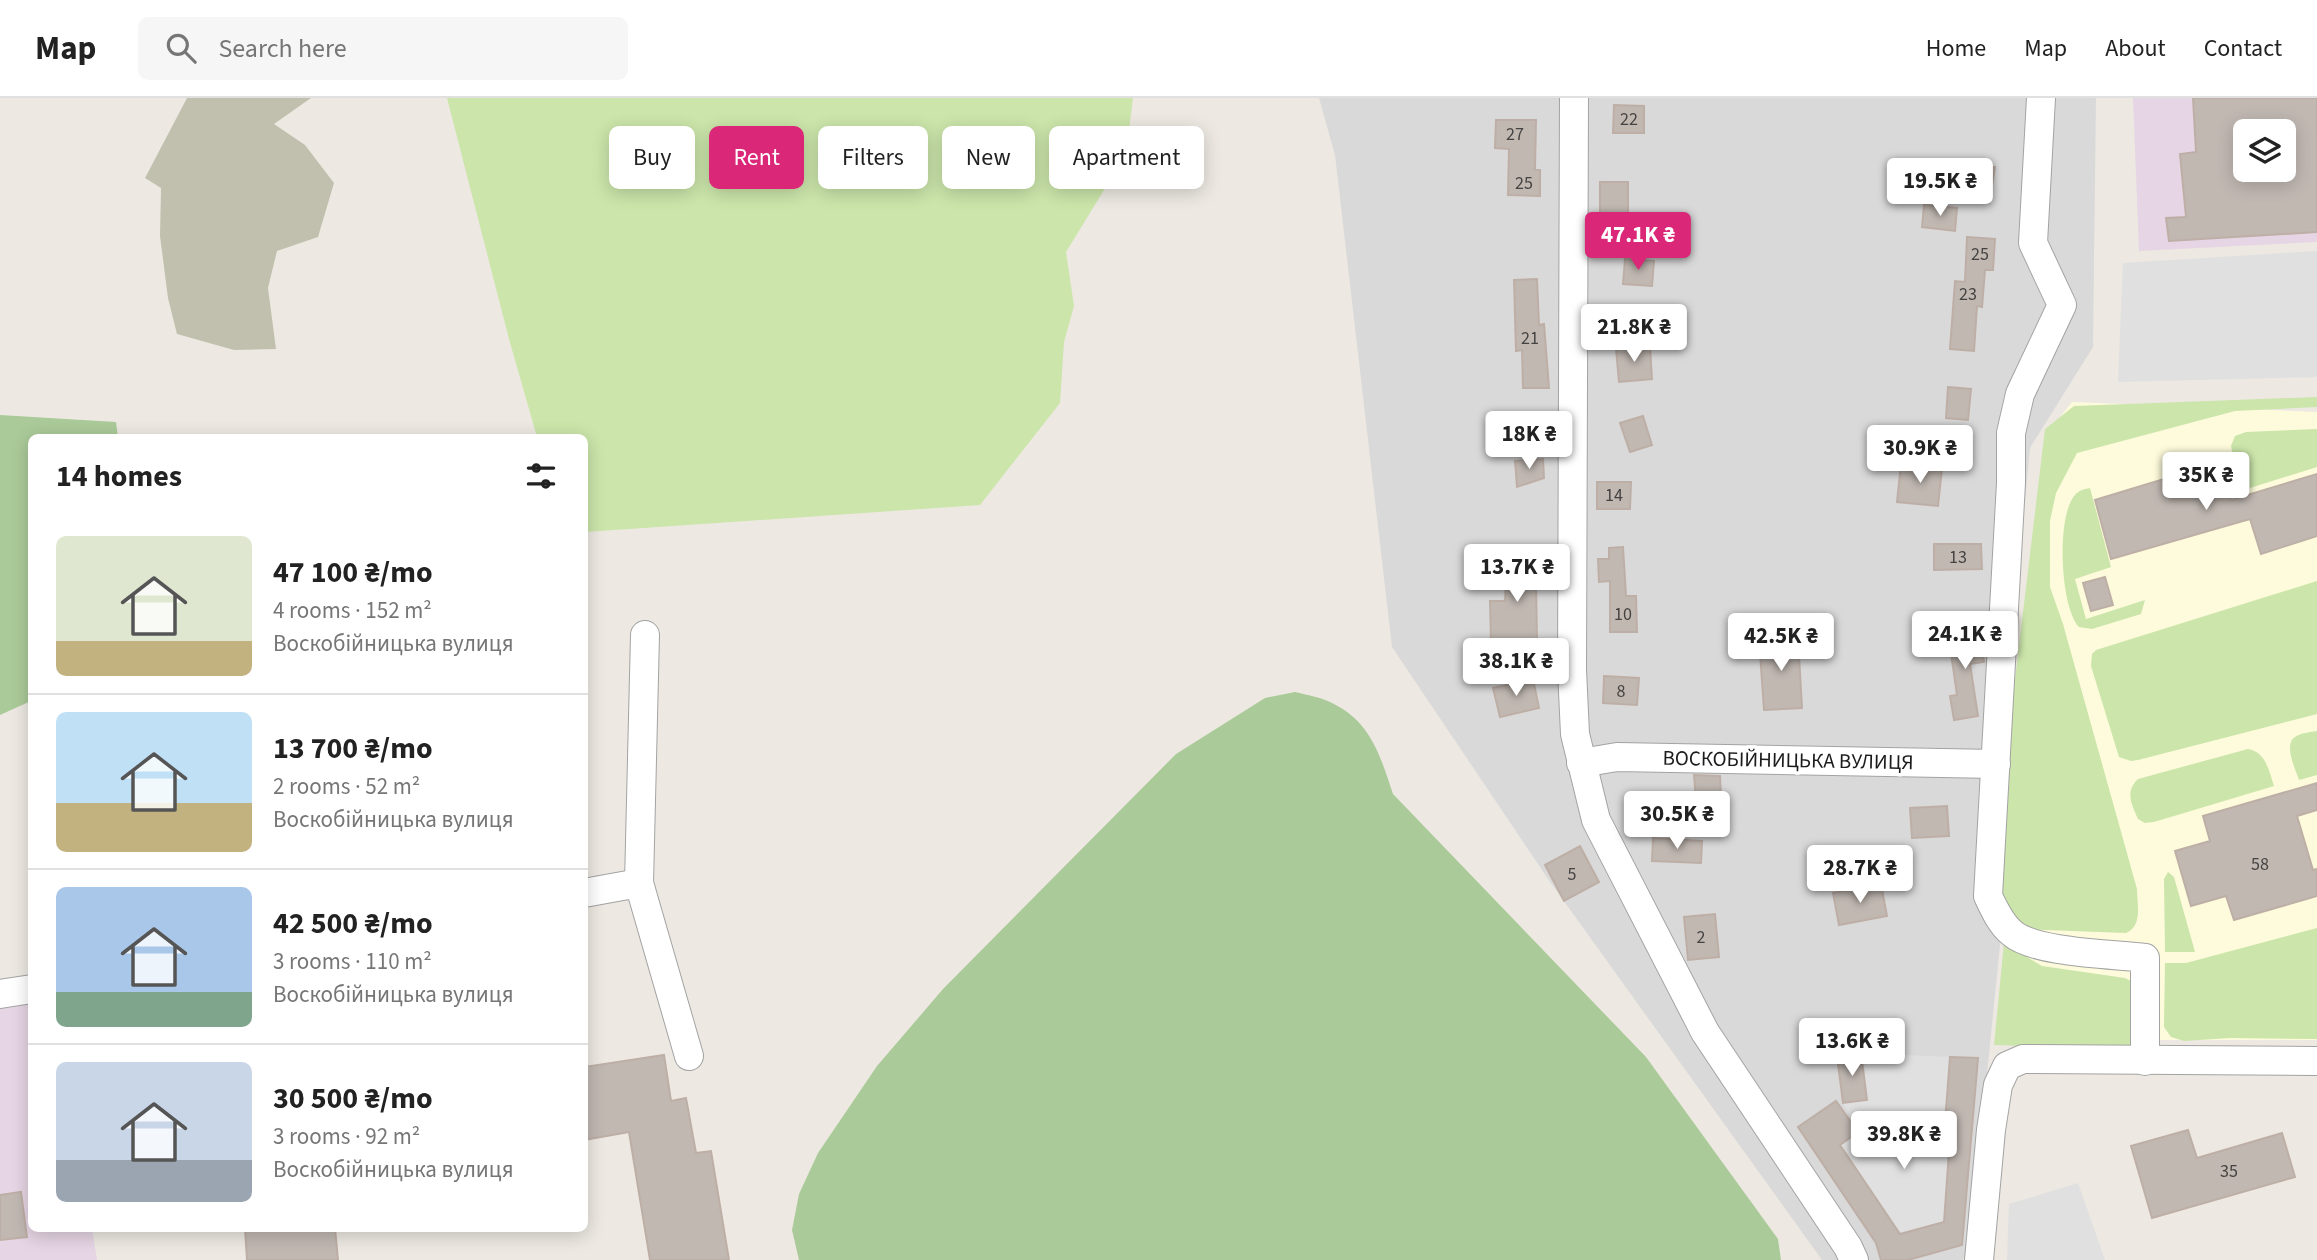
<!DOCTYPE html>
<meta charset="utf-8">
<style>
:root{--surface:#fff;--page:#f6f6f6;--text:#222;--muted:#767676;--line:#e0e0e0;--accent:#db2777}
body{margin:0;font-family:"Source Sans 3",sans-serif;background:var(--page);color:var(--text);height:100vh;display:flex;flex-direction:column;font-size:26px;white-space:nowrap}
*{box-sizing:border-box;margin:0}
p{font-size:23px;color:var(--muted)}
.icon{flex:none;width:38px;height:38px;fill:none;stroke:currentColor;stroke-width:2;stroke-linecap:round;stroke-linejoin:round}
.map{position:relative;flex:1;overflow:hidden}
.side{position:absolute;left:28px;top:336px;width:560px;height:798px;display:flex;flex-direction:column;background:var(--surface);border-radius:10px;box-shadow:0 4px 18px #0003}
.side>*{flex:none}
.guide{position:absolute;left:609px;top:28px;width:665px;height:63px;display:flex;gap:14px}
.controls{position:absolute;left:2233px;top:21px;display:grid;gap:14px}
.controls a{display:grid;place-items:center;width:63px;height:63px;border-radius:10px;background:var(--surface);box-shadow:0 4px 18px #0003;font-size:35px}
.price{position:absolute;translate:-50% -60px;padding:0 16px;border-radius:7px;background:#fff;color:#222;font-size:23px;line-height:46px;filter:drop-shadow(0 2px 4px #0008)}
.price::after{content:'';position:absolute;left:50%;top:42px;width:21px;height:16px;margin-left:-10px;background:inherit;clip-path:polygon(0 0,100% 0,50% 100%)}
.price.on{background:var(--accent);color:#fff}
ul{padding:0;list-style:none}
li{display:flex;align-items:center;gap:21px;height:175px;padding:0 28px}
li+li{border-top:2px solid var(--line)}
li span{display:grid;place-items:center;flex:none;width:196px;height:140px;border-radius:10px;color:#555}
li>.icon{margin-inline-start:auto}
span .icon{width:84px;height:84px;fill:#fffc;stroke-width:1}
li b{font-size:30px}
h2{display:flex;justify-content:space-between;align-items:center;height:84px;padding:0 28px;font-size:30px}
.tag{padding:0 24px;border-radius:10px;background:var(--surface);box-shadow:0 4px 18px #0003;font-size:24px;line-height:63px}
.tag.on{background:var(--accent);color:#fff}
header{display:flex;align-items:center;gap:42px;box-sizing:border-box;height:98px;padding:0 35px;background:var(--surface);border-bottom:2px solid var(--line)}
header strong{font-size:33px}
nav{display:flex;gap:38px;margin-inline-start:auto;font-size:24px}
.search{width:490px;height:63px;background:var(--page);display:flex;align-items:center;gap:18px;box-sizing:border-box;padding:0 24px;border-radius:10px;color:var(--muted);font-size:26px}
.map>svg:first-child{display:block}
.residential{fill:#dad9d9}
.industrial{fill:#e6d5e4;fill-rule:evenodd}
.education{fill:#fdfbdb}
.construction{fill:#c1c0ae}
.grass{fill:#cbe5aa}
.forest{fill:#abca99}
.parking{fill:#e0e0e0}
.building{fill:#c1b8b2;stroke:#beafa6;stroke-width:2;fill-rule:evenodd}
.lines{fill:none;stroke-linecap:round;stroke-linejoin:round}
.minor-casing{stroke:#a3a3a3;stroke-width:30}
.minor{stroke:#fff;stroke-width:28}
.labels{text-anchor:middle;stroke-width:7;stroke-linejoin:round;paint-order:stroke}
.number-label{font-size:18px;fill:#454342}
.street-label{font-size:21px;fill:#1c1c1c;stroke:#fff}
</style>
<header>
<strong>Map</strong>
<div class="search"><svg class="icon" aria-label="search" viewBox="0 0 24 24"><circle cx="10" cy="10" r="6"/><path d="M15 15l6 6"/></svg>Search here</div>
<nav><a>Home</a><a>Map</a><a>About</a><a>Contact</a></nav>
</header>
<div class="map">
<svg width="2317" height="1162" viewBox="0 0 2317 1162">
<rect width="100%" height="100%" fill="#ede9e2"/>
<polygon class="residential" points="1319,0 2096,0 2093,249 2030,350 2002,645 2005,798 1971,1134 1963,1162 1822,1162 1548,781 1392,549 1335,57"/>
<g class="industrial">
<path d="M2133 0H2317V144L2139 153ZM2245 33H2284V72H2245Z"/>
<polygon points="31,906 32,1130 92,1131 97,1162 0,1162 0,911"/>
</g>
<polygon class="education" points="2072,304 2317,314 2317,942 1999,942 2049,333"/>
<polygon class="construction" points="187,0 311,0 274,26 305,47 334,85 318,139 277,153 268,190 276,251 234,252 177,236 168,200 160,138 161,90 145,80"/>
<g class="grass">
<polygon points="447,0 1133,0 1126,56 1066,154 1074,208 1064,244 1060,305 980,407 585,434 584,340 537,339 509,241"/>
<path d="M2317 299V309L2235 313 2077 355 2056 395 2050 423V489L2063 526 2137 791C2137 806 2143 828 2126 835L2017 831 2002 792 2007 648 2045 331 2074 308Z"/>
<polygon points="2317,331 2317,369 2234,395 2226,367 2234,364 2231,348 2235,338 2246,334"/>
<path d="M2090 390 2111 469 2075 481 2086 521 2145 502 2141 516 2092 531 2079 529C2060 509 2056 418 2075 397 2079 392 2085 391 2090 390Z"/>
<polygon points="2317,483 2317,616 2138,662 2131,663 2119,659 2091,568 2092,556 2096,552"/>
<path d="M2317 633V677L2299 682C2296 672 2283 647 2295 639 2300 635 2311 634 2317 633Z"/>
<path d="M2248 651C2266 654 2269 673 2274 688L2154 724 2145 725 2138 721C2131 706 2125 693 2138 681Z"/>
<polygon points="2168,774 2174,779 2195,854 2165,854 2164,781"/>
<polygon points="2317,830 2317,941 2230,940 2184,943 2171,939 2164,929 2165,865 2186,865"/>
<polygon points="2004,845 2042,868 2125,880 2133,884 2132,945 2130,949 2123,951 1994,947"/>
</g>
<g class="forest">
<polygon points="0,317 116,324 118,339 32,340 31,603 0,617"/>
<path d="M1295 594C1307 597 1321 599 1332 605 1371 624 1380 657 1393 696L1646 959 1778 1141 1781 1162H799L792 1132 799 1096 818 1055 877 968 943 891 1176 656 1265 600Z"/>
</g>
<g class="parking">
<polygon points="2317,153 2317,279 2118,284 2123,165"/>
<polygon points="1861,955 1950,959 1945,1025 1951,1036 1944,1124 1900,1136 1840,1047 1858,1034 1843,1005 1867,1002"/>
<polygon points="2078,1085 2105,1162 2007,1162 2009,1106"/>
</g>
<g class="building">
<path d="M2193 0H2317V134L2169 143 2166 120 2186 119 2180 56 2196 54ZM2284 29V72H2245V32Z"/>
<polygon points="1614,7 1644,8 1644,35 1613,35"/>
<polygon points="1496,22 1536,22 1535,72 1540,72 1540,98 1508,97 1509,51 1495,50"/>
<polygon points="1970,65 1995,69 1989,105 1963,100"/>
<rect x="1600" y="84" width="28" height="35"/>
<polygon points="1924,107 1957,110 1955,133 1922,129"/>
<polygon points="1967,139 1995,141 1993,172 1985,172 1982,209 1977,208 1974,253 1950,251 1955,183 1965,184"/>
<polygon points="1625,161 1654,163 1652,188 1623,186"/>
<polygon points="1537,181 1539,227 1544,226 1549,290 1523,290 1522,252 1516,253 1514,182"/>
<polygon points="1650,248 1652,281 1619,284 1616,251"/>
<polygon points="1948,289 1971,291 1968,322 1946,320"/>
<polygon points="1643,318 1652,347 1630,354 1620,325"/>
<polygon points="1543,361 1544,380 1517,389 1515,363"/>
<polygon points="2220,364 2231,402 2317,376 2317,438 2261,456 2250,421 2111,461 2095,402"/>
<polygon points="1901,366 1942,370 1938,408 1897,404"/>
<polygon points="1597,384 1631,384 1630,411 1597,411"/>
<polygon points="1934,446 1981,446 1982,471 1934,472"/>
<polygon points="1623,449 1626,498 1636,498 1637,534 1610,534 1610,483 1599,484 1598,461 1609,461 1609,450"/>
<polygon points="1507,459 1540,461 1540,482 1536,482 1537,545 1491,545 1490,503 1505,503"/>
<polygon points="2105,479 2113,507 2091,513 2083,485"/>
<polygon points="1979,530 1984,564 1970,566 1978,618 1954,622 1950,598 1957,597 1948,534"/>
<polygon points="1798,539 1802,610 1764,612 1759,541"/>
<polygon points="1604,578 1639,580 1637,607 1603,605"/>
<polygon points="1533,581 1539,610 1500,619 1493,590"/>
<polygon points="1694,677 1720,678 1721,700 1696,702"/>
<polygon points="2317,685 2317,712 2297,718 2313,772 2317,771 2317,798 2234,822 2226,798 2191,808 2175,753 2210,743 2203,718"/>
<polygon points="1947,708 1949,738 1912,740 1910,710"/>
<polygon points="1653,740 1702,743 1701,765 1652,763"/>
<polygon points="1580,748 1599,784 1564,803 1545,767"/>
<polygon points="1881,786 1887,818 1839,827 1833,795"/>
<polygon points="1715,816 1719,859 1688,862 1684,819"/>
<polygon points="1861,955 1867,1002 1843,1005 1837,958"/>
<polygon points="664,957 671,1003 686,1000 696,1055 711,1053 729,1162 650,1162 629,1034 584,1042 584,969"/>
<polygon points="1950,959 1978,960 1962,1147 1908,1162 1881,1162 1876,1145 1798,1029 1836,1003 1858,1034 1840,1047 1900,1136 1944,1124 1951,1025 1945,1025"/>
<polygon points="2188,1032 2197,1060 2282,1035 2295,1079 2152,1120 2131,1048"/>
<polygon points="21,1094 27,1139 0,1142 0,1097"/>
<polygon points="245,1130 335,1130 338,1162 247,1162"/>
</g>
<g class="lines">
<defs>
<g id="minor">
<polyline points="1574,0 1572,572 1575,636 1596,722 1705,934 1848,1149 1854,1162"/>
<path d="M2041 0 2033 145 2062 207 2020 296 2011 335V385L1988 798C1994 811 2001 826 2012 835 2035 855 2113 856 2145 860V963"/>
<polyline points="1581,665 1617,659 1996,666"/>
<polyline points="639,785 645,537"/>
<polyline points="584,795 639,785 689,958"/>
<polyline points="0,896 32,891"/>
<polyline points="1979,1162 1991,1032 1998,987 2007,968 2023,961 2317,963"/>
</g>
</defs>
<use href="#minor" class="minor-casing"/>
<use href="#minor" class="minor"/>
</g>
<g class="labels">
<g class="number-label">
<text x="1629" y="27">22</text>
<text x="1515" y="42">27</text>
<text x="1524" y="91">25</text>
<text x="1980" y="162">25</text>
<text x="1968" y="202">23</text>
<text x="1530" y="246">21</text>
<text x="1614" y="403">14</text>
<text x="1958" y="465">13</text>
<text x="1623" y="522">10</text>
<text x="1621" y="599">8</text>
<text x="2260" y="772">58</text>
<text x="1572" y="782">5</text>
<text x="1701" y="845">2</text>
<text x="2229" y="1079">35</text>
</g>
<g class="street-label">
<text transform="translate(1788 662) rotate(1)" y="7">ВОСКОБІЙНИЦЬКА ВУЛИЦЯ</text>
</g>
</g>
</svg>
<div class="controls">
<a><svg class="icon" aria-label="layers" viewBox="0 0 24 24"><path d="M12 4l9 5-9 5-9-5zM3 14l9 5 9-5"/></svg></a>
</div>
<b class="price" style="left:1940px;top:120px">19.5K ₴</b>
<b class="price on" style="left:1638px;top:174px">47.1K ₴</b>
<b class="price" style="left:1634px;top:266px">21.8K ₴</b>
<b class="price" style="left:1529px;top:373px">18K ₴</b>
<b class="price" style="left:1920px;top:387px">30.9K ₴</b>
<b class="price" style="left:2206px;top:414px">35K ₴</b>
<b class="price" style="left:1517px;top:506px">13.7K ₴</b>
<b class="price" style="left:1965px;top:573px">24.1K ₴</b>
<b class="price" style="left:1781px;top:575px">42.5K ₴</b>
<b class="price" style="left:1516px;top:600px">38.1K ₴</b>
<b class="price" style="left:1677px;top:753px">30.5K ₴</b>
<b class="price" style="left:1860px;top:807px">28.7K ₴</b>
<b class="price" style="left:1852px;top:980px">13.6K ₴</b>
<b class="price" style="left:1904px;top:1073px">39.8K ₴</b>
<div class="guide">
<a class="tag">Buy</a>
<a class="tag on">Rent</a>
<a class="tag">Filters</a>
<a class="tag">New</a>
<a class="tag">Apartment</a>
</div>
<section class="side">
<h2>14 homes<svg class="icon" aria-label="filters" viewBox="0 0 24 24"><path d="M4 7h16M4 17h16"/><circle cx="9" cy="7" r="2"/><circle cx="15" cy="17" r="2"/></svg></h2>
<ul>
<li><span style="background:linear-gradient(#dfe7d0 75%,#c2b280 0)"><svg class="icon" aria-label="home" viewBox="0 0 24 24"><path d="M3 11l9-7 9 7M6 9v11h12V9"/></svg></span><div><b>47 100 ₴/mo</b><p>4 rooms · 152 m²</p><p>Воскобійницька вулиця</p></div></li>
<li><span style="background:linear-gradient(#bfe0f5 65%,#c2b280 0)"><svg class="icon" aria-label="home" viewBox="0 0 24 24"><path d="M3 11l9-7 9 7M6 9v11h12V9"/></svg></span><div><b>13 700 ₴/mo</b><p>2 rooms · 52 m²</p><p>Воскобійницька вулиця</p></div></li>
<li><span style="background:linear-gradient(#a9c7e8 75%,#7fa58c 0)"><svg class="icon" aria-label="home" viewBox="0 0 24 24"><path d="M3 11l9-7 9 7M6 9v11h12V9"/></svg></span><div><b>42 500 ₴/mo</b><p>3 rooms · 110 m²</p><p>Воскобійницька вулиця</p></div></li>
<li><span style="background:linear-gradient(#c9d6e8 70%,#9aa5b1 0)"><svg class="icon" aria-label="home" viewBox="0 0 24 24"><path d="M3 11l9-7 9 7M6 9v11h12V9"/></svg></span><div><b>30 500 ₴/mo</b><p>3 rooms · 92 m²</p><p>Воскобійницька вулиця</p></div></li>
</ul>
</section>
</div>
